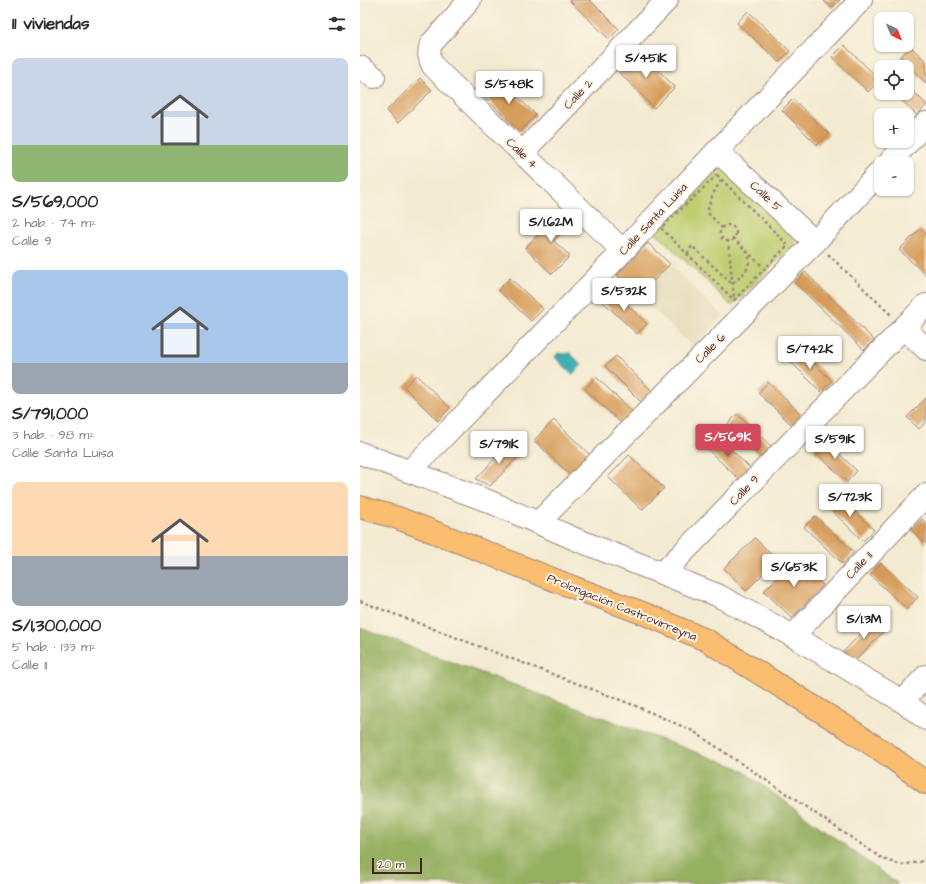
<!DOCTYPE html>
<html lang="es">
<meta charset="utf-8">
<style>
:root{--surface:#fff;--page:#f2f2f3;--text:#2b2b33;--muted:#7c7c81;--accent:#d1495b}
body{margin:0;font-family:"Architects Daughter",sans-serif;background:var(--page);color:var(--text);height:100vh;display:flex;flex-direction:column;font-size:15px;white-space:nowrap}
*{box-sizing:border-box;margin:0}
p{font-size:13px;color:var(--muted)}
.icon{flex:none;width:22px;height:22px;fill:none;stroke:currentColor;stroke-width:2;stroke-linecap:round;stroke-linejoin:round}
.map{position:relative;flex:1;overflow:hidden}
.drawer{display:flex;flex-direction:column;background:var(--surface);width:360px}
.drawer>*{flex:none}
.needle{width:26px;rotate:137deg}
.fabs{position:absolute;left:514px;top:12px;display:grid;gap:8px}
.fabs a{display:grid;place-items:center;width:40px;height:40px;border-radius:8px;background:var(--surface);box-shadow:0 1px 3px #0004;font-size:20px}
.scale{position:absolute;left:12px;bottom:10px;width:50px;box-sizing:border-box;padding-left:4px;border:2px solid #4a1f2b;border-top:0;font-size:11px;line-height:14px;white-space:nowrap;color:#4a1f2b;-webkit-text-stroke:3px #fcf5e5;paint-order:stroke}
.price{position:absolute;translate:-50% -34px;padding:0 9px;border-radius:4px;background:#fff;color:#222;font-size:13px;line-height:26px;filter:drop-shadow(0 1px 2px #0008)}
.price::after{content:'';position:absolute;left:50%;top:24px;width:12px;height:9px;margin-left:-6px;background:inherit;clip-path:polygon(0 0,100% 0,50% 100%)}
.price.on{background:var(--accent);color:#fff}
ul{padding:0;list-style:none}
li{display:grid;align-content:center;gap:8px;height:212px;padding:0 12px}
li span{display:grid;place-items:center;height:124px;border-radius:8px;color:#555}
li>.icon{margin-inline-start:auto}
span .icon{width:72px;height:72px;fill:#fffc;stroke-width:1}
li b{font-size:17px}
h2{display:flex;justify-content:space-between;align-items:center;height:48px;padding:0 12px;font-size:17px}
main{display:flex;flex:1;min-height:0}
.map>svg:first-child{display:block}
.built{fill:#e5dbba}
.green{fill:#bdcd6f;stroke:#84764d}
.forest{fill:#96b062;stroke:#706846}
.water{fill:#3caeb4;stroke:#436670}
.building{fill:#d69b59}
.lines{fill:none;stroke-linecap:round;stroke-linejoin:round}
.minor-casing{stroke:#9e857e;stroke-width:24}
.major-casing{stroke:#9e857e;stroke-width:24}
.path{stroke:#9e857e;stroke-width:2.5;stroke-dasharray:3 3;stroke-linecap:butt}
.minor{stroke:#fff;stroke-width:22}
.major{stroke:#fbbd6e;stroke-width:22}
.labels{text-anchor:middle;stroke-width:4;stroke-linejoin:round;paint-order:stroke}
.street-label{font-size:12px;fill:#4a1f2b;stroke:#fcf5e5}
</style>
<main>
<section class="drawer">
<h2>11 viviendas<svg class="icon" aria-label="filters" viewBox="0 0 24 24"><path d="M4 7h16M4 17h16"/><circle cx="9" cy="7" r="2"/><circle cx="15" cy="17" r="2"/></svg></h2>
<ul>
<li><span style="background:linear-gradient(#c9d6e8 70%,#8fb573 0)"><svg class="icon" aria-label="home" viewBox="0 0 24 24"><path d="M3 11l9-7 9 7M6 9v11h12V9"/></svg></span><div><b>S/569,000</b><p>2 hab. · 74 m²</p><p>Calle 9</p></div></li>
<li><span style="background:linear-gradient(#a9c7e8 75%,#9aa5b1 0)"><svg class="icon" aria-label="home" viewBox="0 0 24 24"><path d="M3 11l9-7 9 7M6 9v11h12V9"/></svg></span><div><b>S/791,000</b><p>3 hab. · 98 m²</p><p>Calle Santa Luisa</p></div></li>
<li><span style="background:linear-gradient(#ffd9b3 60%,#9aa5b1 0)"><svg class="icon" aria-label="home" viewBox="0 0 24 24"><path d="M3 11l9-7 9 7M6 9v11h12V9"/></svg></span><div><b>S/1,300,000</b><p>5 hab. · 133 m²</p><p>Calle 11</p></div></li>
</ul>
</section>
<div class="map">
<svg width="566" height="884" viewBox="0 0 566 884">
<rect width="100%" height="100%" fill="#fcf5e5"/>
<filter id="ink" filterUnits="userSpaceOnUse"><feTurbulence type="fractalNoise" baseFrequency=".025" numOctaves="2"/><feDisplacementMap in="SourceGraphic" scale="8" xChannelSelector="R" yChannelSelector="G"/><feConvolveMatrix kernelMatrix="1 2 1 2 8 2 1 2 1" color-interpolation-filters="sRGB"/></filter>
<filter id="wash" filterUnits="userSpaceOnUse"><feTurbulence type="fractalNoise" baseFrequency=".012" numOctaves="4" result="noise"/><feDisplacementMap in="SourceGraphic" scale="16" xChannelSelector="R" yChannelSelector="G"/><feGaussianBlur stdDeviation="0.9" result="paint"/><feColorMatrix in="noise" values="0 0 0 0 0 0 0 0 0 0 0 0 0 0 0 0 0 1.4 0 .05"/><feComposite in="paint" operator="in"/></filter>
<g filter="url(#wash)">
<rect width="100%" height="100%" fill="#f3ebd1"/>
<polygon class="built" points="288,243 363,316 333,347 257,275"/>
<polygon class="green" points="360,163 437,241 372,306 293,230"/>
<polygon class="forest" points="0,628 379,768 538,884 0,884"/>
<polygon class="water" points="198,353 203,354 210,353 222,365 212,375 195,357"/>
<g id="blocks">
<g class="building">
<polygon points="209,0 230,0 259,29 249,39"/>
<polygon points="463,0 480,0 472,8"/>
<polygon points="388,11 430,51 419,62 377,23"/>
<polygon points="484,45 520,80 508,92 472,57"/>
<polygon points="551,47 566,61 566,83 540,57"/>
<polygon points="278,50 315,87 294,108 257,70"/>
<polygon points="60,78 72,90 38,123 26,111"/>
<polygon points="138,78 176,115 160,132 122,94"/>
<polygon points="547,85 566,104 566,106 557,115 534,93 547,93"/>
<polygon points="433,99 469,134 457,145 422,110"/>
<polygon points="203,209 214,220 194,241 210,256 192,274 165,248"/>
<polygon points="560,229 566,234 566,275 539,250"/>
<polygon points="288,243 310,264 279,296 257,275"/>
<polygon points="445,272 514,340 504,350 435,283"/>
<polygon points="150,278 183,309 171,321 138,290"/>
<polygon points="251,289 287,324 277,334 241,300"/>
<polygon points="439,348 472,381 461,392 428,359"/>
<polygon points="256,356 293,392 282,403 245,366"/>
<polygon points="56,375 90,408 78,421 44,387"/>
<polygon points="236,377 273,412 262,424 225,389"/>
<polygon points="408,382 443,416 433,426 398,393"/>
<polygon points="566,398 566,422 559,429 547,417"/>
<polygon points="377,414 414,449 404,460 367,425"/>
<polygon points="194,420 230,455 210,475 174,440"/>
<polygon points="356,435 392,470 381,481 345,447"/>
<polygon points="464,439 497,471 487,482 453,450"/>
<polygon points="149,443 161,454 130,486 116,479"/>
<polygon points="269,455 304,488 282,510 248,477"/>
<polygon points="477,494 514,530 503,541 466,505"/>
<polygon points="455,516 494,552 483,564 444,527"/>
<polygon points="562,519 566,523 566,544 551,530"/>
<polygon points="395,538 417,560 386,591 364,568"/>
<polygon points="436,559 463,585 432,618 404,591"/>
<polygon points="521,563 558,597 547,609 510,575"/>
<polygon points="516,618 527,628 493,663 482,653"/>
</g>
</g>
</g>
<g filter="url(#ink)">
<use href="#blocks" fill-opacity="0" stroke="#9e857e" stroke-width="1"/>
<g class="lines">
<defs>
<g id="minor">
<path d="M110 0 71 44C68 53 69 58 73 66L263 251"/>
<polyline points="0,67 14,77"/>
<polyline points="357,151 455,242"/>
<polyline points="162,153 307,0"/>
<polyline points="529,163 566,123"/>
<polyline points="544,328 566,349"/>
<polyline points="0,453 128,501 215,539 357,595 433,636 542,701 566,719"/>
<polyline points="50,471 263,251 357,151 501,0"/>
<polyline points="178,523 455,242 521,171"/>
<polyline points="303,573 566,305"/>
<polyline points="433,636 566,495"/>
<polyline points="542,701 566,676"/>
</g>
<polyline id="major" points="0,507 38,518 97,541 202,583 285,614 346,640 483,725 528,755 566,783"/>
</defs>
<use href="#minor" class="minor-casing"/>
<use href="#major" class="major-casing"/>
<g class="path">
<polygon points="357,175 428,245 374,300 301,228"/>
<path d="M361 180C355 191 348 201 348 213L362 228"/>
<circle cx="368" cy="233" r="8"/>
<polyline points="373,238 403,267"/>
<polyline points="368,240 374,297"/>
<path d="M327 254 332 246 372 284C384 273 392 269 388 252"/>
<polyline points="468,254 531,315"/>
<polyline points="0,601 276,706 333,731 523,859 541,865 560,862 566,858"/>
</g>
<use href="#minor" class="minor"/>
<use href="#major" class="major"/>
</g>
</g>
<g class="labels">
<g class="street-label">
<text transform="translate(218 94) rotate(-47)" y="4">Calle 2</text>
<text transform="translate(162 153) rotate(44)" y="4">Calle 4</text>
<text transform="translate(406 196) rotate(43)" y="4">Calle 5</text>
<text transform="translate(293 219) rotate(-47)" y="4">Calle Santa Luisa</text>
<text transform="translate(350 348) rotate(-45)" y="4">Calle 6</text>
<text transform="translate(384 490) rotate(-46)" y="4">Calle 9</text>
<text transform="translate(499 565) rotate(-47)" y="4">Calle 11</text>
<text transform="translate(262 607) rotate(22)" y="4">Prolongación Castrovirreyna</text>
</g>
</g>
</svg>
<div class="fabs">
<a><svg class="needle" viewBox="-14 -14 28 28"><path d="M0-13l5 13h-10z" fill="#e53935"/><path d="M0 13l5-13h-10z" fill="#7c7c81"/></svg></a>
<a><svg class="icon" aria-label="locate" viewBox="0 0 24 24"><circle cx="12" cy="12" r="6"/><path d="M12 2v4M12 18v4M2 12h4M18 12h4"/></svg></a>
<a>+</a>
<a>−</a>
</div>
<div class="scale">20 m</div>
<b class="price" style="left:286px;top:79px">S/451K</b>
<b class="price" style="left:149px;top:105px">S/548K</b>
<b class="price" style="left:191px;top:243px">S/1.62M</b>
<b class="price" style="left:264px;top:312px">S/532K</b>
<b class="price" style="left:450px;top:370px">S/742K</b>
<b class="price on" style="left:368px;top:458px">S/569K</b>
<b class="price" style="left:475px;top:460px">S/591K</b>
<b class="price" style="left:139px;top:465px">S/791K</b>
<b class="price" style="left:490px;top:518px">S/723K</b>
<b class="price" style="left:434px;top:588px">S/653K</b>
<b class="price" style="left:504px;top:640px">S/1.3M</b>
</div>
</main>
